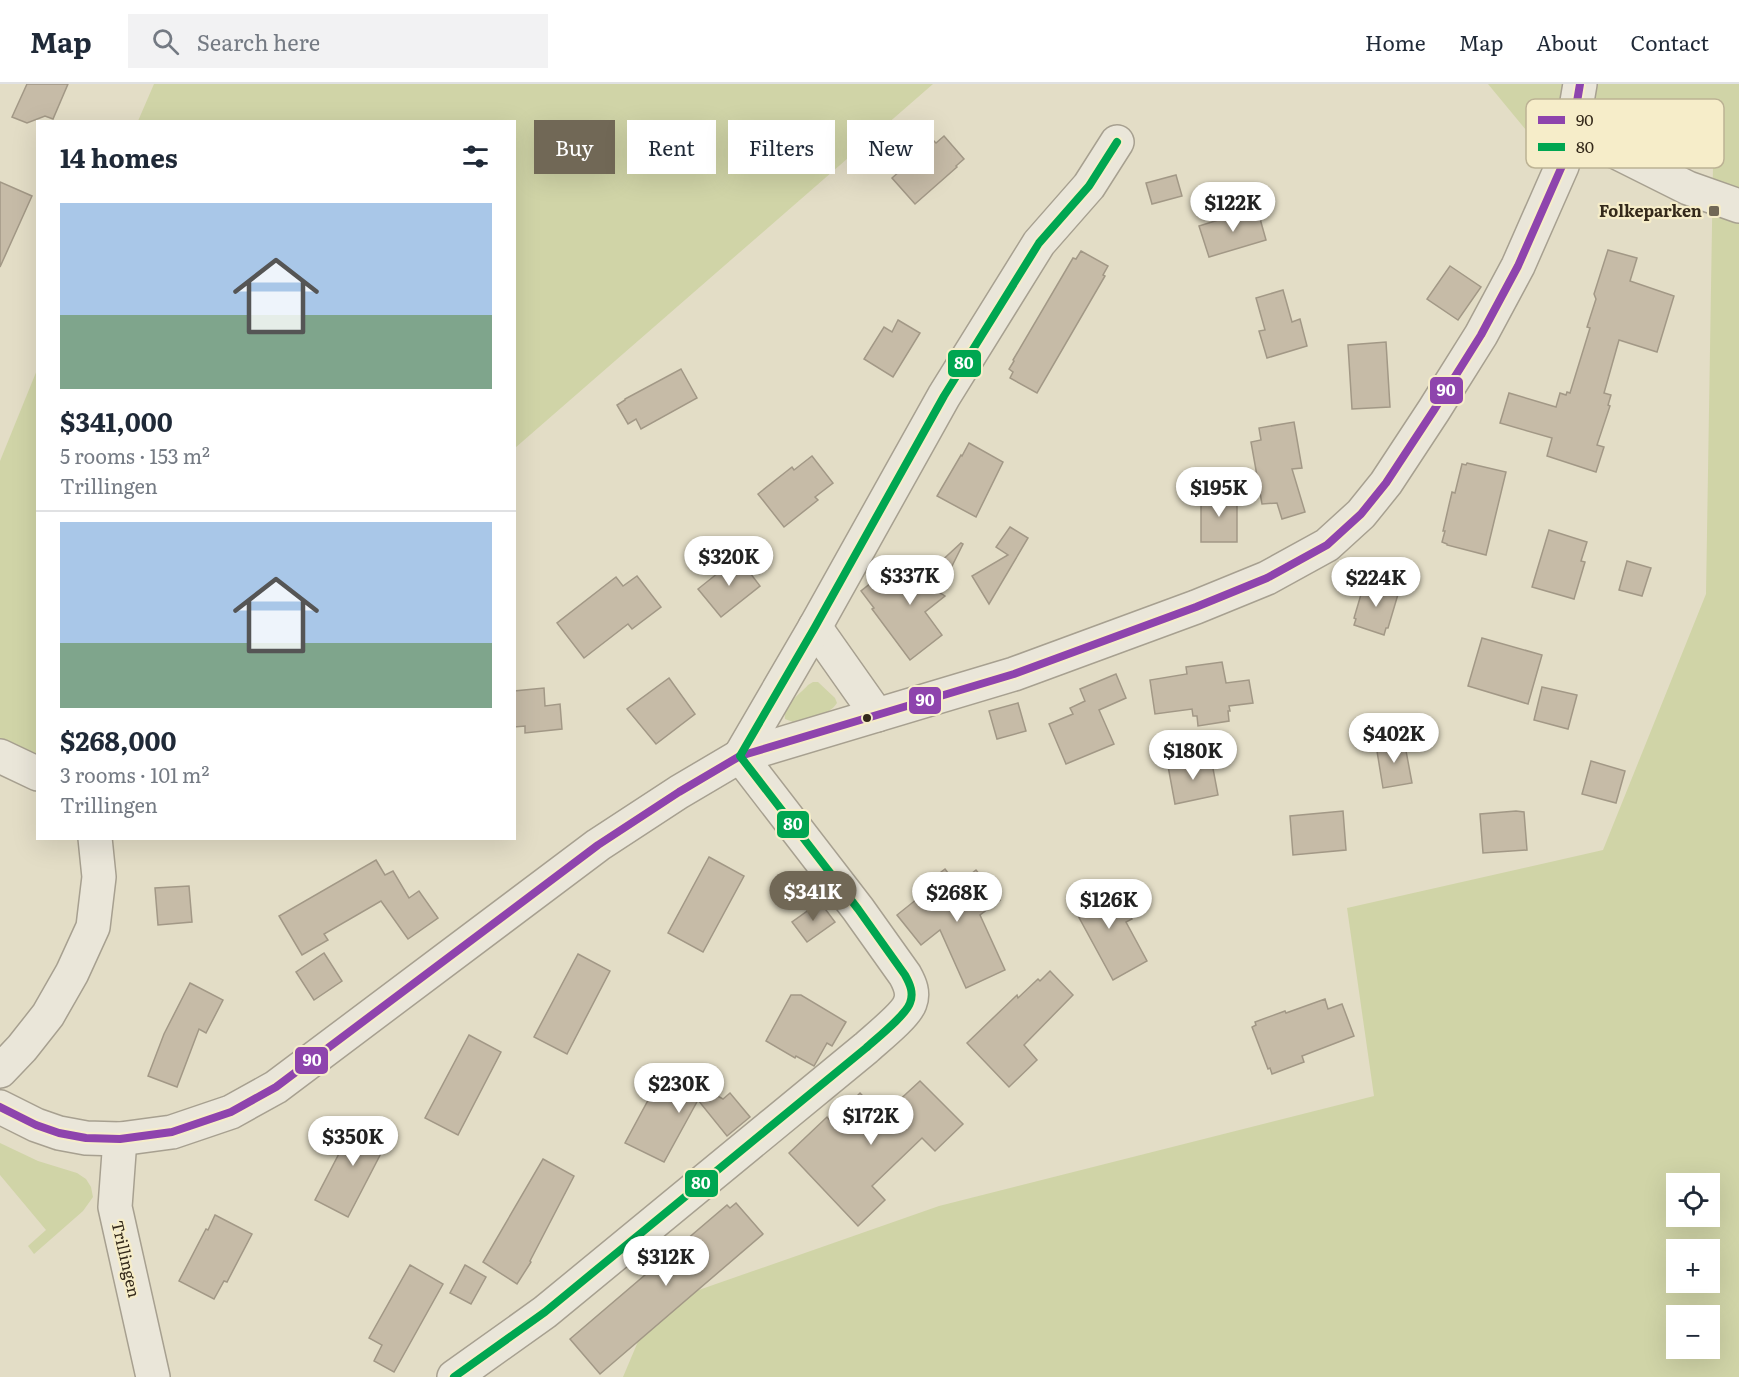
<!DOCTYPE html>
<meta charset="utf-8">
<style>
:root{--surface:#fff;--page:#f2f2f3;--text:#1f2937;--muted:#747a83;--line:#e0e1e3;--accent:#716856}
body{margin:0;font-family:Literata,serif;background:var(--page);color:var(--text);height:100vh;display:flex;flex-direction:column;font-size:22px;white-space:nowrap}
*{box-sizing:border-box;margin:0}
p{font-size:20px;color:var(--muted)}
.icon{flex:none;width:33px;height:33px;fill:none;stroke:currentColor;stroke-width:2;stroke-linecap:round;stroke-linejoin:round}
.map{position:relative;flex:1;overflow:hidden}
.sheet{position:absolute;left:36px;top:36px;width:480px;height:720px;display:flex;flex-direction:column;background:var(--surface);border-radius:0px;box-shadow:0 6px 24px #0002}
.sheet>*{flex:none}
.hud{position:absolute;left:534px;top:36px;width:570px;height:54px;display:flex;gap:12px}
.tools{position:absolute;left:1666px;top:1089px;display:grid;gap:12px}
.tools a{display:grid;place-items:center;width:54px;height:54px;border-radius:0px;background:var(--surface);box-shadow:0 6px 24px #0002;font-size:30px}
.price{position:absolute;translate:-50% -51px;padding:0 14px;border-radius:21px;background:#fff;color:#222;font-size:20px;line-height:39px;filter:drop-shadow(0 2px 3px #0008)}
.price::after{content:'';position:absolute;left:50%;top:36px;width:18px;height:14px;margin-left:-9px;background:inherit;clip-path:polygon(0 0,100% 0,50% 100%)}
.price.on{background:var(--accent);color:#fff}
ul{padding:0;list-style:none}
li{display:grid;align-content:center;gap:12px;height:318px;padding:0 24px}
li+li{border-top:2px solid var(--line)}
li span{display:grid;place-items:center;height:186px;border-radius:0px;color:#555}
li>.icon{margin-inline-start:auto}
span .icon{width:108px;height:108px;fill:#fffc;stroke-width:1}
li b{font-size:26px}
h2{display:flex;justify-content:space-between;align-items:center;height:72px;padding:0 24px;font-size:26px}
.tag{padding:0 21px;border-radius:0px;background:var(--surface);box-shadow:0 6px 24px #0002;font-size:21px;line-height:54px}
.tag.on{background:var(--accent);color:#fff}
header{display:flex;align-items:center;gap:36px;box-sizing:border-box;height:84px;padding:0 30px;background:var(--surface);border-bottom:2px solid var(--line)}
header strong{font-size:28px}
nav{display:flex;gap:33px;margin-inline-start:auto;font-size:21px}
.search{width:420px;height:54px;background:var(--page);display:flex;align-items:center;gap:15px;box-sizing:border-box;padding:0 21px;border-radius:0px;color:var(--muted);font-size:22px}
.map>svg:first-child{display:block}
.green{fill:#d0d4a7;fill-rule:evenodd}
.building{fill:#c6bba7;stroke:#a29886;stroke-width:1.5}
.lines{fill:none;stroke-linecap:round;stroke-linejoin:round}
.street-casing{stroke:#a7a090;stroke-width:36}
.street{stroke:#eae6d9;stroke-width:33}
.bus-1-casing{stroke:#f6edc9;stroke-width:12}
.bus-2-casing{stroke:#f6edc9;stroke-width:12}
.bus-1{stroke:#8e44ad;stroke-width:8}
.bus-2{stroke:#00a651;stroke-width:8}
.poi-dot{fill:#716856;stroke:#f6edc9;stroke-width:2}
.bus-dot{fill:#34291a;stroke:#f6edc9;stroke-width:2}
.labels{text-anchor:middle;stroke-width:4.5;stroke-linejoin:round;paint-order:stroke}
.poi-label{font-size:16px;font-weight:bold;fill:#34291a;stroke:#f6edc9;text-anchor:end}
.street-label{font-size:16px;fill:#34291a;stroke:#f6edc9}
.key{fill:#f6edc9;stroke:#bcb294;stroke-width:1.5}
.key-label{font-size:16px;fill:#34291a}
.line-badge{stroke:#f6edc9;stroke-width:2}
.badge-label{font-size:16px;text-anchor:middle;font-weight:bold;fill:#fff}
</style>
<header>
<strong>Map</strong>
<div class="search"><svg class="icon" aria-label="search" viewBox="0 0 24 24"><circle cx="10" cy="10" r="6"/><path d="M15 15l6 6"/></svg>Search here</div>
<nav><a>Home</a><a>Map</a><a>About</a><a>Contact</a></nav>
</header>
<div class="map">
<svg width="1739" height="1293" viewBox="0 0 1739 1293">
<rect width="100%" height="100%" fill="#e3ddc6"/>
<g class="green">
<polygon points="154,0 933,0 515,364 514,38 138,37"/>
<path d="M1488 0H1739V1293H623L653 1222 939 1122 1374 1012 1347 824 1603 766 1706 510 1713 82 1552 37 1540 63ZM1677 1100H1710V1132H1677ZM1677 1166H1710V1198H1677ZM1677 1232H1710V1264H1677Z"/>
<polygon points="37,286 37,673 0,658 0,377"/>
<path d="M813 598H818L835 614 837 619C829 632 807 634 793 638L785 635C783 621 799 611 808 601Z"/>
<polygon points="0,1059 38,1077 77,1089 86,1095 91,1103 93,1113 83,1127 34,1170 28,1162 46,1146 0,1091"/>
</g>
<g class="building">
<polygon points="27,0 68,0 53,35 45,32 27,39 12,33"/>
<polygon points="944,52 964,75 956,82 957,83 915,120 892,94 934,57 936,59"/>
<polygon points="1176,91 1182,112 1152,120 1146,99"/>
<polygon points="0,98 32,112 0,183"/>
<polygon points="1257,124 1266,156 1209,173 1199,142"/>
<polygon points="1608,166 1637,174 1630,197 1674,212 1657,268 1619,256 1604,309 1611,311 1608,321 1610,322 1597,361 1604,363 1596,388 1547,372 1552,354 1500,339 1509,309 1556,323 1560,309 1566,311 1567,308 1570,309 1590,244 1587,243 1596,215 1594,210"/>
<polygon points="1081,167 1108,182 1103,191 1105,192 1037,309 1010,294 1013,288 1009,285 1014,277 1013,276 1073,174 1076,175"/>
<polygon points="1450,182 1481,203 1458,236 1427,215"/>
<polygon points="1283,206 1292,238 1300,235 1307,262 1267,274 1259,247 1265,246 1256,214"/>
<polygon points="898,236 920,249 893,293 864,275 884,243 892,248"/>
<polygon points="1386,258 1390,323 1352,325 1348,261"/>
<polygon points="681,285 697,314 641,345 636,335 628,340 617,321 625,316 625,315"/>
<polygon points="1294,338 1302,384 1292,385 1305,428 1282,435 1277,419 1262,420 1251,358 1261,356 1259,344"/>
<polygon points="969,359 1003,378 976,433 937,412 961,371 962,372"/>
<polygon points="812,372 833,399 815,413 818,416 784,443 758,410 792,383 794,386"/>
<polygon points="1467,379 1506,388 1486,471 1447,461 1447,460 1442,458 1445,447 1443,447 1452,408 1455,409 1462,380 1466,381"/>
<polygon points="1204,409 1237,409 1237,458 1201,458 1201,418 1204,418"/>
<polygon points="1010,443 1028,454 989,520 972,492 1008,471 996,463"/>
<polygon points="1549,446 1587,458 1581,477 1585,478 1574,515 1532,503"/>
<polygon points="961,459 963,460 939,508 945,512 925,528 942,551 910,576 872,525 874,524 861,507 886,487 896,500 903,495 911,505"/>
<polygon points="738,473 760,502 721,533 698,505"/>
<polygon points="1627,477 1651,484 1642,512 1619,506"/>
<polygon points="637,492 661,523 632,545 628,540 584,574 557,539 616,493 623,502"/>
<polygon points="1365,497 1399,507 1388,544 1386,544 1384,551 1354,541 1356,535 1354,534"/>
<polygon points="1482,554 1542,571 1528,620 1468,602"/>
<polygon points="1222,578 1226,599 1249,596 1253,619 1229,622 1230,627 1228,627 1229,637 1198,642 1197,632 1193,632 1192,625 1155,630 1150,596 1187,590 1186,583"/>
<polygon points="1116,590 1126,614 1099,626 1114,660 1066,680 1049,640 1073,630 1070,624 1085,617 1080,605"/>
<polygon points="669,594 695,630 656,660 627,625"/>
<polygon points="1542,603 1577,611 1568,645 1534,636"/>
<polygon points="544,604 545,622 560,620 562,645 525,649 525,642 514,643 514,607"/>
<polygon points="1018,619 1026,647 997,655 989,627"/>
<polygon points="1404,656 1412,699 1383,704 1376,661"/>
<polygon points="1211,674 1218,711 1175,720 1168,682"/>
<polygon points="1591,677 1625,687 1616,719 1582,710"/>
<polygon points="1343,727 1346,766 1293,771 1290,732"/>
<polygon points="1516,727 1524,728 1527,766 1483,769 1480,730"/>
<polygon points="709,773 744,792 703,868 668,849"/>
<polygon points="376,776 385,791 393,787 409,814 419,807 438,834 408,855 381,817 324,850 328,856 302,871 279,832"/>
<polygon points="945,785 957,801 976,786 1000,816 980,831 1005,886 966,904 940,846 921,861 897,831 927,807 923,802"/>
<polygon points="189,802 192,838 158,841 155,804"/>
<polygon points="1098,802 1102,810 1115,804 1132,835 1126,838 1147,877 1113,896 1070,817"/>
<polygon points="820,818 835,838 807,858 792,838"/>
<polygon points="324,869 342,897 314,916 296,888"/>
<polygon points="578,870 610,887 567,970 534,953"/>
<polygon points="1050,887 1073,911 1024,961 1037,976 1009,1003 967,959 1017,911 1018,914 1038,895 1040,897"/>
<polygon points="190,899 223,916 206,949 199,945 177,1003 148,992 164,950"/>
<polygon points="791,911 801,911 846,938 832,962 827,959 814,982 796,972 795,974 766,957"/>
<polygon points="1325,915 1328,925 1342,920 1354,952 1302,972 1304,978 1272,990 1270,984 1268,985 1252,943 1256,941 1255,938 1285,927 1286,929"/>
<polygon points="469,951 501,968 458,1051 425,1034"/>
<polygon points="666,983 723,1015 730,1009 750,1033 727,1052 698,1016 664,1078 625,1059"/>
<polygon points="920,997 963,1040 935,1067 922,1054 872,1102 885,1116 858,1142 789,1069 827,1033 831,1038 860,1009 882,1032"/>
<polygon points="358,1033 391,1050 348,1133 315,1116"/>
<polygon points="543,1075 574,1092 530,1177 531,1178 517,1200 483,1178"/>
<polygon points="736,1119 763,1150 600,1290 570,1255 727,1121 730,1124"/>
<polygon points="215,1131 252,1150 227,1198 224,1197 214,1215 179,1197 206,1145 208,1146"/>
<polygon points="410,1181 443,1200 394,1288 374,1277 382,1261 369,1254"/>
<polygon points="465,1181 486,1193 471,1220 450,1209"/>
</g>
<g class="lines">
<defs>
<g id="street">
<polyline points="1571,53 1616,68 1688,104 1739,122"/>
<polyline points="815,543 877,631"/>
<polyline points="0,672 38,690"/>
<polyline points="0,987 22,964 48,931 72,889 93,843 99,793 95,754"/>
<polyline points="0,1023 36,1041 59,1049 86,1054 120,1055 172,1048 231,1028 276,1003 598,761 679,708 740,672 1014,590 1196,523 1267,494 1327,461 1361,430 1386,399 1434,326 1481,251 1518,182 1562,82 1571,53 1580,0"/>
<polyline points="120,1055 115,1123 153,1293"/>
<path d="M454 1293 545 1228 866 964C877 954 906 931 910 919 914 909 910 900 905 891L858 825 740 672 815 543 944 312 1039 159 1089 102 1117 58"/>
</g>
</defs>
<use href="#street" class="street-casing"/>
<use href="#street" class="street"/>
<defs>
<polyline id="bus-1" points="0,1023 36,1041 59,1049 86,1054 120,1055 172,1048 231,1028 276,1003 598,761 679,708 740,672 1014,590 1196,523 1267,494 1327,461 1361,430 1386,399 1434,326 1481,251 1518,182 1562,82 1571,53 1580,0"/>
<path id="bus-2" d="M454 1293 545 1228 866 964C877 954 906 931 910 919 914 909 910 900 905 891L858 825 740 672 815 543 944 312 1039 159 1089 102 1117 58"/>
</defs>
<use href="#bus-1" class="bus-1-casing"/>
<use href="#bus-2" class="bus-2-casing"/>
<use href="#bus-1" class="bus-1"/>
<use href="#bus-2" class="bus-2"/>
</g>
<rect class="poi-dot" x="1708" y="121" width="12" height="12" rx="3"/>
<circle class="bus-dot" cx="867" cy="634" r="5"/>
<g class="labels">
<g class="poi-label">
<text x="1702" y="133">Folkeparken</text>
</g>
<g class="street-label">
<text transform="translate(126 1175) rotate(77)" y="6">Trillingen</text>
</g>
</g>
<rect x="1526" y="15" width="198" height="69" rx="9" class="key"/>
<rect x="1538" y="32" width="27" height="8" fill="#8e44ad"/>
<rect x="1538" y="59" width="27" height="8" fill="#00a651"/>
<g class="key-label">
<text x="1576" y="42">90</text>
<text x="1576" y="69">80</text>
</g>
<g class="line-badge">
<rect x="947" y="265" width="35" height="29" rx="6" fill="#00a651"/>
<rect x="1429" y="292" width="35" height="29" rx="6" fill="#8e44ad"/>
<rect x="908" y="602" width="34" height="29" rx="6" fill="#8e44ad"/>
<rect x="776" y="726" width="34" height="29" rx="6" fill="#00a651"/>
<rect x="294" y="962" width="35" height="29" rx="6" fill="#8e44ad"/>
<rect x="684" y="1085" width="35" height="29" rx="6" fill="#00a651"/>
</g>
<g class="badge-label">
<text x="964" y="285">80</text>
<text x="1446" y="312">90</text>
<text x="925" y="622">90</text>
<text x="793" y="746">80</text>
<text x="312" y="982">90</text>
<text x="701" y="1105">80</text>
</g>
</svg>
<div class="tools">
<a><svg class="icon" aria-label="locate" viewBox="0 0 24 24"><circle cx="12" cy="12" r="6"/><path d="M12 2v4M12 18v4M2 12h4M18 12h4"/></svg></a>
<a>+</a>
<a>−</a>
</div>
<b class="price" style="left:1233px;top:149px">$122K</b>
<b class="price" style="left:1219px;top:434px">$195K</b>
<b class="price" style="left:729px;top:503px">$320K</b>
<b class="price" style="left:910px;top:522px">$337K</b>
<b class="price" style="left:1376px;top:524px">$224K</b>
<b class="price" style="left:1394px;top:680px">$402K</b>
<b class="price" style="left:1193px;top:697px">$180K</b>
<b class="price on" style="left:813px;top:838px">$341K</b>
<b class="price" style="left:957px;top:839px">$268K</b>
<b class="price" style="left:1109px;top:846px">$126K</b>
<b class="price" style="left:679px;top:1030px">$230K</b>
<b class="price" style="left:871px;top:1062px">$172K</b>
<b class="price" style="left:353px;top:1083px">$350K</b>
<b class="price" style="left:666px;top:1203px">$312K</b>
<div class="hud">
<a class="tag on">Buy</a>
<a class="tag">Rent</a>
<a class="tag">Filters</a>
<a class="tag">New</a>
</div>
<section class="sheet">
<h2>14 homes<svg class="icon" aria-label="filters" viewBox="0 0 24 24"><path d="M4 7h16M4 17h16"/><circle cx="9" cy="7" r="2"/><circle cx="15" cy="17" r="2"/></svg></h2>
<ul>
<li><span style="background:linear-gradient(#a9c7e8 60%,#7fa58c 0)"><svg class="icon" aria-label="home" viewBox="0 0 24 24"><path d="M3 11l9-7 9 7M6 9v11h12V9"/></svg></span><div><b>$341,000</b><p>5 rooms · 153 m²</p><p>Trillingen</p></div></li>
<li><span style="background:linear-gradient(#a9c7e8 65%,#7fa58c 0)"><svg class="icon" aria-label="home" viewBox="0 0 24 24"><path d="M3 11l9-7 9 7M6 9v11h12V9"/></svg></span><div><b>$268,000</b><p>3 rooms · 101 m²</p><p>Trillingen</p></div></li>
</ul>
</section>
</div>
